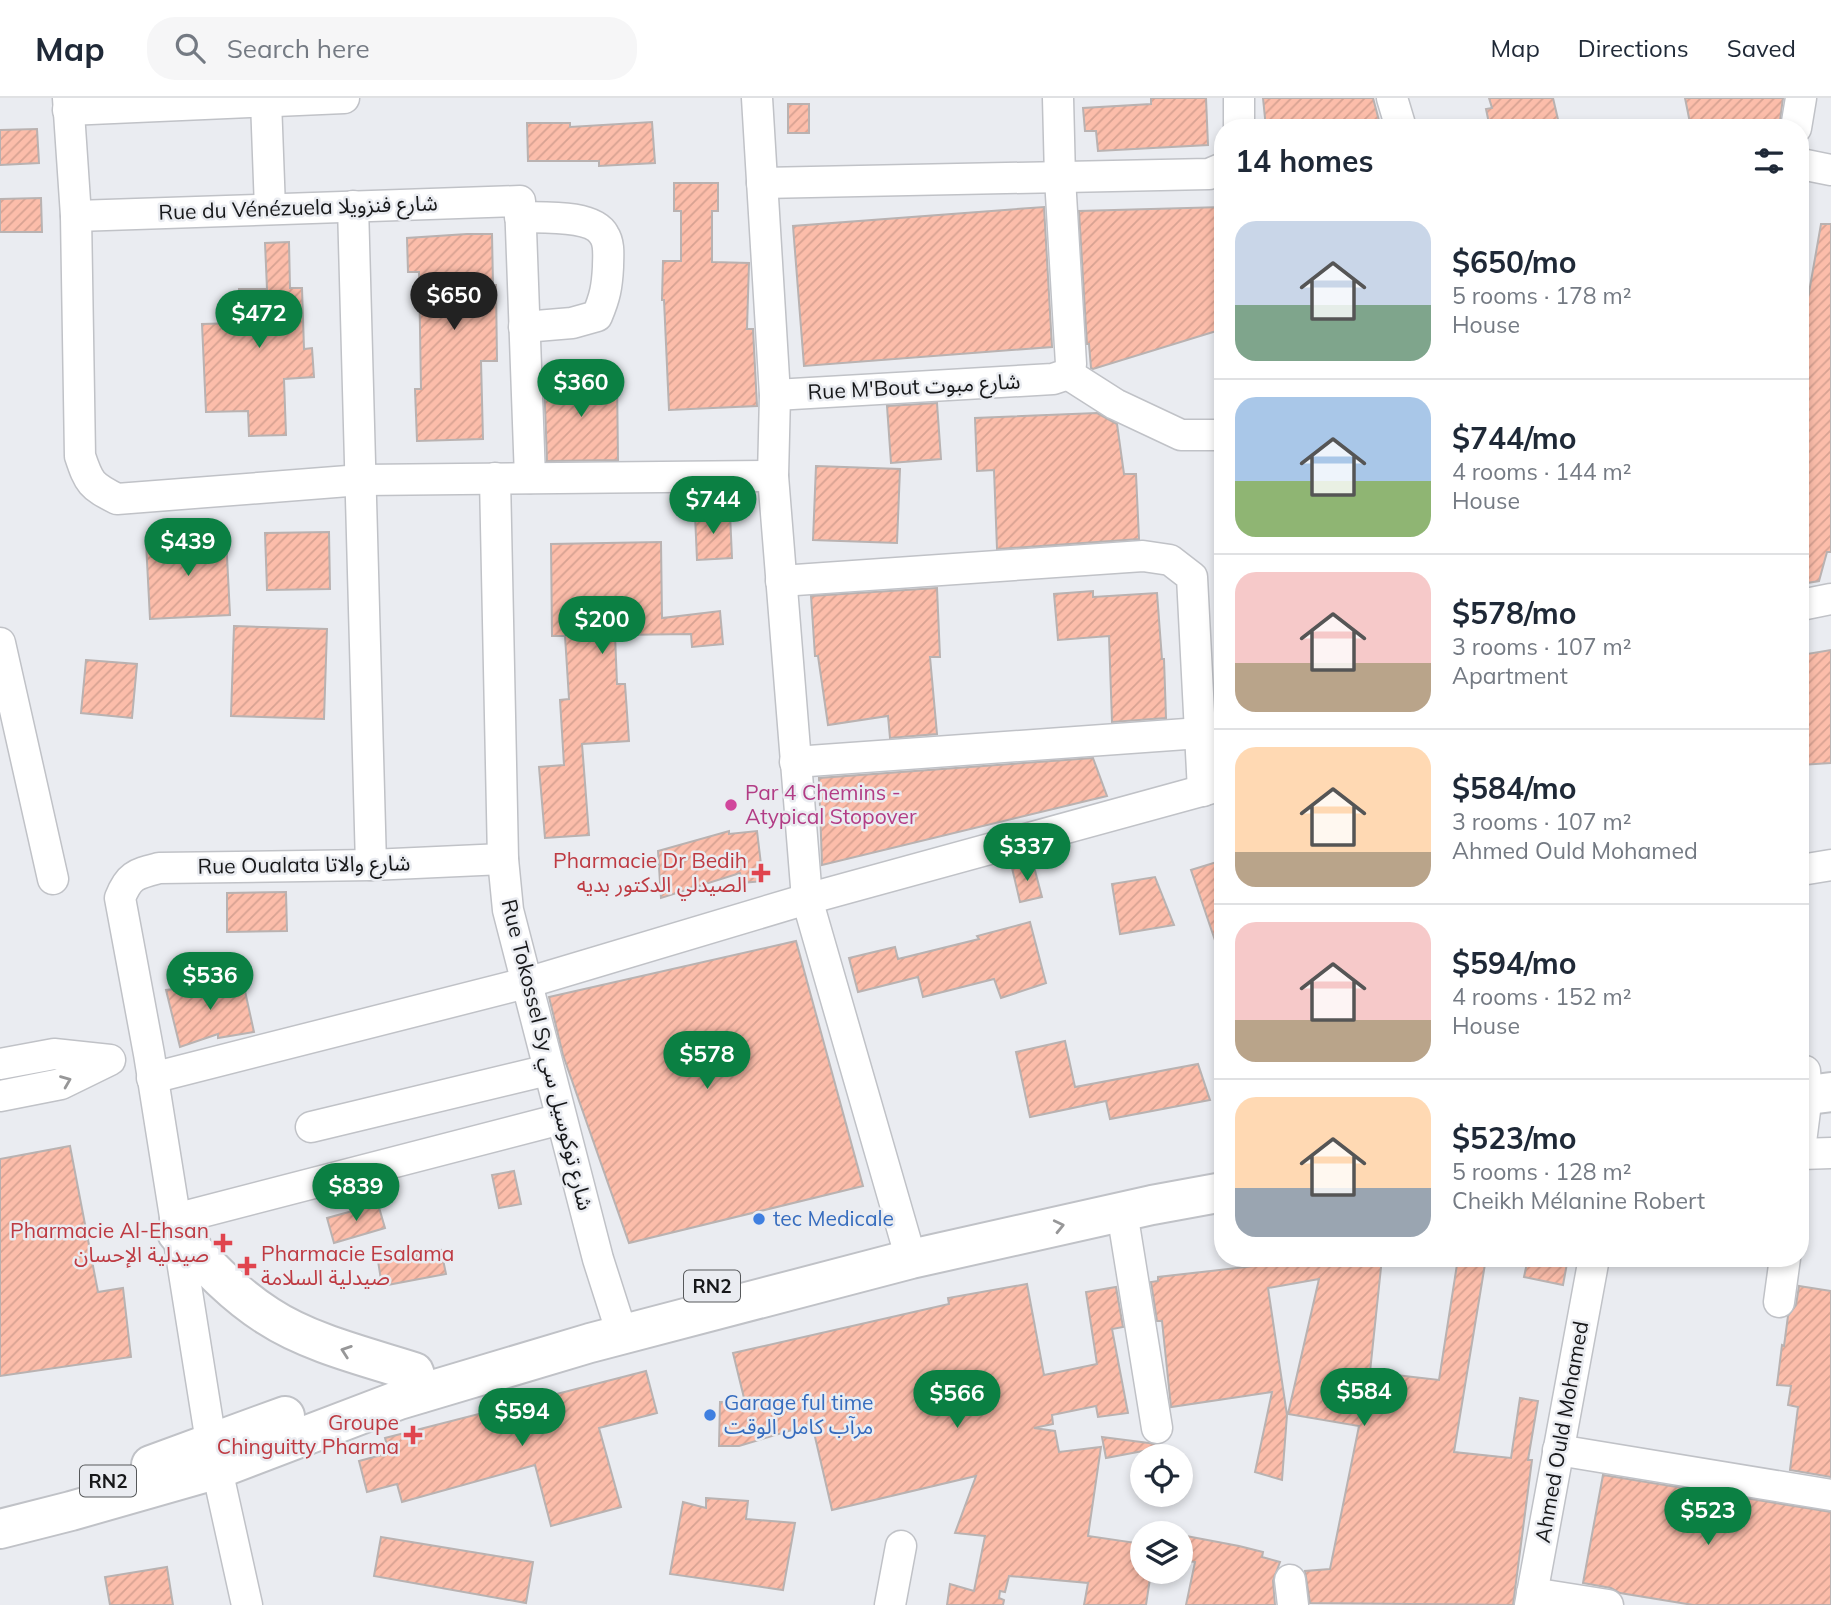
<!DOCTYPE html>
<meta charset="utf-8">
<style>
:root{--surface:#fff;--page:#f6f6f7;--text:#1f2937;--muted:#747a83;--line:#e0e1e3;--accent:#0b8043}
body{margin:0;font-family:Mulish,"Noto Sans Arabic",sans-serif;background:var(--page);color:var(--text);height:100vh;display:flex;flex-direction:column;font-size:26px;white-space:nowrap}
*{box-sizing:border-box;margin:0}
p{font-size:23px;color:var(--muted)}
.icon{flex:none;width:38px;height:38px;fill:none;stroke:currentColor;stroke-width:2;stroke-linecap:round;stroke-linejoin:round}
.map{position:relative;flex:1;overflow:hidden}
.panel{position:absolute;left:1214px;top:21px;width:595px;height:1148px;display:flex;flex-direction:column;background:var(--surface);border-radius:28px;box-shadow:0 4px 10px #0003}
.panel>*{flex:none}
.tools{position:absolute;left:1130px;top:1346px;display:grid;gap:14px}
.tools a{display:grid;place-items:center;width:63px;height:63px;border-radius:50%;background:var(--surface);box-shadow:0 4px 10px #0003;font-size:35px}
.price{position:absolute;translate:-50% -60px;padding:0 16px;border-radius:24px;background:var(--accent);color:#fff;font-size:23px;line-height:46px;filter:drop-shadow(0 2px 4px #0008)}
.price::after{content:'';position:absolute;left:50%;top:42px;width:21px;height:16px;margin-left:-10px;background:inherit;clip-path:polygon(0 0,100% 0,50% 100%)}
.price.active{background:#222;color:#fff}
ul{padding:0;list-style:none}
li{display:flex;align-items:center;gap:21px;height:175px;padding:0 21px}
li+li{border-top:2px solid var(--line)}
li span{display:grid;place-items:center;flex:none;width:196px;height:140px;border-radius:21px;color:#555}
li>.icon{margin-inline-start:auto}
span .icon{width:84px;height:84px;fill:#fffc;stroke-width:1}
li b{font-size:30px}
h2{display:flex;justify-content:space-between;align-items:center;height:84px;padding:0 21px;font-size:30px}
header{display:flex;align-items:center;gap:42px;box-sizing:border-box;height:98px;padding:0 35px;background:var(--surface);border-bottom:2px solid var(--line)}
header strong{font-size:33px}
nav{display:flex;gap:38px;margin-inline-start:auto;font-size:24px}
.search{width:490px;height:63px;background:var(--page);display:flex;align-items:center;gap:18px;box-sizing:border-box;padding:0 24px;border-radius:28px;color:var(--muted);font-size:26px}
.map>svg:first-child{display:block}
.building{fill:url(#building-hatch);stroke:#b9b2b1;stroke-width:2}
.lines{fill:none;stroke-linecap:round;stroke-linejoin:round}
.minor-casing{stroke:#c0c2c7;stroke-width:33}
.highway-casing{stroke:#c0c2c7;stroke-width:42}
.minor{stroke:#fff;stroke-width:30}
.highway{stroke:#fff;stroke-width:38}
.oneway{stroke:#979798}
.hotel-dot{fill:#d1479c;stroke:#eaecf1;stroke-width:2.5}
.health-dot{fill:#e0444e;stroke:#eaecf1;stroke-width:2.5}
.shop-dot{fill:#3f7fe0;stroke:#eaecf1;stroke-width:2.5}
.labels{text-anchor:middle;stroke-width:5;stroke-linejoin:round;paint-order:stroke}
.shield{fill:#eaecf1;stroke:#56585a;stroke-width:2}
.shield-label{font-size:19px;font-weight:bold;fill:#17181a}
.street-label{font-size:21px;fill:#17181a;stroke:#eaecf1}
.hotel-label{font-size:21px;fill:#b23c85;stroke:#eaecf1;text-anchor:start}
.health-label{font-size:21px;fill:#be3a42;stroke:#eaecf1;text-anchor:end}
.shop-label{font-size:21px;fill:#366cbe;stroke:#eaecf1;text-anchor:start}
</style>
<header>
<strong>Map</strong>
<div class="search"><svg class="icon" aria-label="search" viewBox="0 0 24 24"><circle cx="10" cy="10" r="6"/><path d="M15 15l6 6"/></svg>Search here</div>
<nav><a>Map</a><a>Directions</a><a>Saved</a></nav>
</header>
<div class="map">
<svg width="1831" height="1507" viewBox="0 0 1831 1507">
<defs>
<pattern id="building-hatch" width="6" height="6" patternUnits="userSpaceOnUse" patternTransform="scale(1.75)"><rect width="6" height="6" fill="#fcbdaa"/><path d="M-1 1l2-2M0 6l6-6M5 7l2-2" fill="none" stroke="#d7a292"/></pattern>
</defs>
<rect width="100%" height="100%" fill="#eaecf1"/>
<g class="building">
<polygon points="1151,0 1206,0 1208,47 1098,53 1096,33 1085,33 1083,10 1151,6"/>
<polygon points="1263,0 1373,0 1381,30 1266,30"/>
<polygon points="1489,0 1553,0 1560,30 1490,30 1486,11 1492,10"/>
<polygon points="1685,0 1783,0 1779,30 1691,30"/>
<rect x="788" y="6" width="21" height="29"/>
<polygon points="652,24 655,65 599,68 599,63 528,63 527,25 570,25 570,29"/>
<polygon points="37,31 39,65 0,67 0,32"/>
<polygon points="674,85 718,85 718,113 712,113 712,164 749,165 747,231 753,231 757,308 669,312 664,202 662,202 663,163 681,163 681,113 674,113"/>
<polygon points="41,100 42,134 0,134 0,101"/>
<polygon points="1044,109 1052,249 804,268 793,128"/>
<polygon points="1223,109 1223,231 1093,271 1091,270 1089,246 1087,246 1079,113"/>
<polygon points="1821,126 1831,126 1831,454 1827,454 1819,483 1801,486 1801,240"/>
<polygon points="467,136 492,136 493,187 496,187 497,263 481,263 483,341 417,343 415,291 421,291 419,174 408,174 407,140"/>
<polygon points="289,144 290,190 302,190 304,251 312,250 314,279 284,281 286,337 249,338 248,313 206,314 202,226 239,225 239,191 267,191 265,145"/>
<polygon points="544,280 617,280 618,362 547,363"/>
<polygon points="937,305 941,361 891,365 887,308"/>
<polygon points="1097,315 1117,326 1124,376 1136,376 1139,441 997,451 994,372 977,373 975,320"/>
<polygon points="816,368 900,371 897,445 813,442"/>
<polygon points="730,415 732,460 697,462 695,417"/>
<polygon points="329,434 330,491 267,492 265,435"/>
<polygon points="226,439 230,517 150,521 146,444"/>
<polygon points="661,444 662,520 720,513 723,546 692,549 691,536 615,537 617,586 625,586 629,643 582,646 589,737 545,740 539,669 564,667 560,602 569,601 565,538 552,538 551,446"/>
<polygon points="937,490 940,559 930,559 937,636 890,640 888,618 828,627 818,558 815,558 811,498"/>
<polygon points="1093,493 1093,499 1157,495 1162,561 1164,561 1166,620 1112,624 1109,538 1058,542 1054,496"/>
<polygon points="234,528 327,531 324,621 231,618"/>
<polygon points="1831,552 1831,665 1801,667 1801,557"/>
<polygon points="86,562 137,566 132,620 81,615"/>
<polygon points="1093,660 1107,698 822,767 819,680"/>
<polygon points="729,733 729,736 757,733 763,783 742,785 740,775 661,800 658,753"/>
<polygon points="1223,762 1223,857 1220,857 1191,772"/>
<polygon points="1033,765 1042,799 1020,804 1012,770"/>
<polygon points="1155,779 1174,827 1120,836 1112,786"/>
<polygon points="286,794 287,833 227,834 227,795"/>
<polygon points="1030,824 1046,885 1001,900 994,881 923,899 918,879 858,894 849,860 895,849 898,861 979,841 977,838"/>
<polygon points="796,843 863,1088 629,1145 563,957 549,899"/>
<polygon points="243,884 254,934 218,940 218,936 180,949 166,892"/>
<polygon points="1065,943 1075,989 1198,966 1210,1002 1110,1021 1106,1003 1030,1019 1016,954"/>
<polygon points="70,1048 98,1194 123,1190 131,1259 0,1278 0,1061"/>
<polygon points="514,1073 521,1106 499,1110 492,1077"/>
<polygon points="378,1106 385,1130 334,1145 327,1120"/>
<polygon points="441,1152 446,1176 382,1188 378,1163"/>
<polygon points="1271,1160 1382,1160 1370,1274 1439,1282 1458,1160 1486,1160 1454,1354 1511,1360 1520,1300 1538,1303 1528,1362 1532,1362 1513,1507 1310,1505 1305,1473 1330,1471 1359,1328 1288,1316 1319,1181 1268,1190 1287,1317 1282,1382 1255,1374 1272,1294 1171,1309 1162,1223 1157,1223 1151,1184 1158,1183 1158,1179 1272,1166"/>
<polygon points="1528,1160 1568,1160 1563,1187 1524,1179"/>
<polygon points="1027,1186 1044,1277 1097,1266 1086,1194 1116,1189 1123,1229 1112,1231 1128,1315 1098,1319 1096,1308 1052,1317 1053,1326 1034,1330 1055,1333 1059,1354 1101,1349 1088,1438 1143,1446 1143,1474 1151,1474 1146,1507 1084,1507 1088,1485 1009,1478 1005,1494 1000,1493 999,1500 1004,1502 1003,1507 947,1507 950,1486 974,1493 985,1438 955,1435 976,1378 832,1412 812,1326 739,1348 719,1348 720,1304 745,1304 733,1255 949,1206 948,1200"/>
<polygon points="1799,1188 1831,1193 1831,1379 1790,1372 1798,1309 1788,1307 1791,1288 1777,1287 1782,1247 1784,1248 1788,1218 1796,1207"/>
<polygon points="646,1273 657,1315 599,1330 621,1409 551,1428 535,1367 402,1404 397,1386 367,1394 359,1363 389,1355 385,1340"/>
<polygon points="1102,1339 1149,1345 1159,1347 1159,1350 1106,1360"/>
<polygon points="1603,1377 1831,1414 1831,1507 1693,1507 1620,1495 1611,1490 1583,1485"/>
<polygon points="706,1400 748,1403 746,1421 795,1425 783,1492 670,1476 683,1404 706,1410"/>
<polygon points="1181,1437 1239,1448 1263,1454 1262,1459 1280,1464 1273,1483 1275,1507 1186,1507 1195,1464 1181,1462"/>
<polygon points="381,1439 533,1464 526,1505 374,1478"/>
<polygon points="167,1469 173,1507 110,1507 105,1479"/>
</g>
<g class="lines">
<defs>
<g id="minor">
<path d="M68 0 76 118 80 358C89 385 91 388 117 401L361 382 773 378"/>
<polyline points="757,0 775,297 773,378 807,801 911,1161"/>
<polyline points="1392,0 1401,30"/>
<polyline points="266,3 270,111"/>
<polyline points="68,12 344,0"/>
<polyline points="1239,30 1239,0"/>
<polyline points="1796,30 1801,0"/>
<polyline points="1801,66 1831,72"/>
<polyline points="762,85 1209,76 1223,70"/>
<polyline points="353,108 371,767"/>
<polyline points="76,118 520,103 530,380"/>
<path d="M520 119C541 120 593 116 604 137 610 146 608 159 608 169 607 189 605 199 597 218L572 225 524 229"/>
<polyline points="1068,276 1115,306 1181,337 1223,337"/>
<polyline points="775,297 1053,281 1068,276 1071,266 1060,80 1058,0"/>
<polyline points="495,380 503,761 508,812 598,1161 622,1236"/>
<polyline points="781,483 1143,458 1170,462 1192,479 1203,693"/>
<polyline points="1801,507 1831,501"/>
<polyline points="0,545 53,781"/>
<polyline points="795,664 1200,635"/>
<polyline points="1801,772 1831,767"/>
<polyline points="0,966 54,956 110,962 61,986 0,998"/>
<polyline points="152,980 526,885 807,801 1223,687"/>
<polyline points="311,1029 548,972"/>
<polyline points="1801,1044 1807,997 1805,973"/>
<polyline points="1801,1056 1831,1055"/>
<polyline points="1122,1114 1157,1330"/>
<polyline points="175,1121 561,1021"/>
<polyline points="1779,1204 1785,1160"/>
<polyline points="1558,1352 1831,1397"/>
<polyline points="1290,1482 1293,1507"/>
<polyline points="1532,1495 1608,1507"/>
<path d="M247 1507 211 1344 149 956 120 800C129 777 136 776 159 770L371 767 503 761"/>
<polyline points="890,1507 901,1448"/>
<polyline points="1530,1507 1594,1160"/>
</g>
<g id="highway">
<polyline points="1801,998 1831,994"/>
<path d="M177 1135C205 1165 233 1196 268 1218 309 1245 367 1259 414 1274L421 1295"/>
<polyline points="151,1367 285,1318"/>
<polyline points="0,1431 71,1413 218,1371 399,1302 590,1245 911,1161 1152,1107 1223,1094"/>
</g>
</defs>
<use href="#minor" class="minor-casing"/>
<use href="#highway" class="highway-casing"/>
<use href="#minor" class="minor"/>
<use href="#highway" class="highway"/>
</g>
<defs><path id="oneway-chevron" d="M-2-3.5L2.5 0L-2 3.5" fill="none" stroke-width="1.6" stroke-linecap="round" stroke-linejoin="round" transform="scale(1.75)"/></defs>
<g class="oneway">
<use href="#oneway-chevron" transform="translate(66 983) rotate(-22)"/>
<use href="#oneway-chevron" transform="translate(1059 1128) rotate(-13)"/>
<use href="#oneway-chevron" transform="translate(346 1253) rotate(-161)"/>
</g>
<circle class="hotel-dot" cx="731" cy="707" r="7"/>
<g class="health-dot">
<path d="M757.5 764.5h7v7h7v7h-7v7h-7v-7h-7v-7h7z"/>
<path d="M219.5 1134.5h7v7h7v7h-7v7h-7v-7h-7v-7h7z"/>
<path d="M243.5 1157.5h7v7h7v7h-7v7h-7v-7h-7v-7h7z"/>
<path d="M409.5 1326.5h7v7h7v7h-7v7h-7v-7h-7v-7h7z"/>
</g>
<g class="shop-dot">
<circle cx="759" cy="1121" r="7"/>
<circle cx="710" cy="1317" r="7"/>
</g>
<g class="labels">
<g class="shield">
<rect x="684" y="1172.5" width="56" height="31" rx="5"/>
<rect x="80" y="1367.5" width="56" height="31" rx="5"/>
</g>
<g class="shield-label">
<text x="712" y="1195">RN2</text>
<text x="108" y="1390">RN2</text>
</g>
<g class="street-label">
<text transform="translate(298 110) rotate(-2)" y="7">Rue du Vénézuela شارع فنزويلا</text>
<text transform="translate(914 289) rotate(-3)" y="7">Rue M'Bout شارع مبوت</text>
<text transform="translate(304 767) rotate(-1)" y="7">Rue Oualata شارع والاتا</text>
<text transform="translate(547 957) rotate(76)" y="7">Rue Tokossel Sy شارع توكوسيل سي</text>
<text transform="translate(1562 1334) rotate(-80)" y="7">Ahmed Ould Mohamed</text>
</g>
<g class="hotel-label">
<text x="745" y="702">Par 4 Chemins -<tspan x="745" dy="24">Atypical Stopover</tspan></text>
</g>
<g class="health-label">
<text x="747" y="770">Pharmacie Dr Bedih<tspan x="747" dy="24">الصيدلي الدكتور بديه</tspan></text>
<text x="209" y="1140">Pharmacie Al-Ehsan<tspan x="209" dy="24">صيدلية الإحسان</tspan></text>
<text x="261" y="1163" text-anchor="start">Pharmacie Esalama<tspan x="261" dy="24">صيدلية السلامة</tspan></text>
<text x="399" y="1332">Groupe<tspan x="399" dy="24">Chinguitty Pharma</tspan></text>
</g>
<g class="shop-label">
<text x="773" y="1128">tec Medicale</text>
<text x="724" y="1312">Garage ful time<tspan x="724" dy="24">مرآب كامل الوقت</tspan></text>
</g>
</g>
</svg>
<div class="tools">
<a><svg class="icon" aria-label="locate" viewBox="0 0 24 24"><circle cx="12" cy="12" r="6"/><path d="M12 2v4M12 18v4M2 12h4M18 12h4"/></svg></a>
<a><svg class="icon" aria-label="layers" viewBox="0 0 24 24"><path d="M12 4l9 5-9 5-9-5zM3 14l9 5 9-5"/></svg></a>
</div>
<b class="price active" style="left:454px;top:234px">$650</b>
<b class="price" style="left:259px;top:252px">$472</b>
<b class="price" style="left:581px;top:321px">$360</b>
<b class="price" style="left:713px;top:438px">$744</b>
<b class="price" style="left:188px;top:480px">$439</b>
<b class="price" style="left:602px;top:558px">$200</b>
<b class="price" style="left:1027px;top:785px">$337</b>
<b class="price" style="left:210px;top:914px">$536</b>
<b class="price" style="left:707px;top:993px">$578</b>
<b class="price" style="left:356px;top:1125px">$839</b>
<b class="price" style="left:1364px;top:1330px">$584</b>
<b class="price" style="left:957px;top:1332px">$566</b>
<b class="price" style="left:522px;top:1350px">$594</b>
<b class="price" style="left:1708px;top:1449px">$523</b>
<section class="panel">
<h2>14 homes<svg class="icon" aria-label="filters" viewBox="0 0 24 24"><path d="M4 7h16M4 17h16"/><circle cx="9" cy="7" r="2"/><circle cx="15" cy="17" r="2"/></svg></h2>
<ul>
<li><span style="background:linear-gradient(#c9d6e8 60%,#7fa58c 0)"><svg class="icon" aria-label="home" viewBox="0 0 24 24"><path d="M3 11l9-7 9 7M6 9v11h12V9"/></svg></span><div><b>$650/mo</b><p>5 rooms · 178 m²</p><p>House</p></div></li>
<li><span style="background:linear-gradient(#a9c7e8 60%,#8fb573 0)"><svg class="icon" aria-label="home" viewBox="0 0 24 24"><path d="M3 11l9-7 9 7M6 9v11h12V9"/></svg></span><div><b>$744/mo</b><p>4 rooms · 144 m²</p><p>House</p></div></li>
<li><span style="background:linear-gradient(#f6c9c9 65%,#b9a48a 0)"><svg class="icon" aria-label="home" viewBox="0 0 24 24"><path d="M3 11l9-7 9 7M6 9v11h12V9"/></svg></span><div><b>$578/mo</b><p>3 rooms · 107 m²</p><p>Apartment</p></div></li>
<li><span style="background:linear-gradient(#ffd9b3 75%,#b9a48a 0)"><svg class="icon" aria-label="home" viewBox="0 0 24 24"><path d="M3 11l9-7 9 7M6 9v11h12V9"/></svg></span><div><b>$584/mo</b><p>3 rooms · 107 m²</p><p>Ahmed Ould Mohamed</p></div></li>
<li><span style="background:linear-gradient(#f6c9c9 70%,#b9a48a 0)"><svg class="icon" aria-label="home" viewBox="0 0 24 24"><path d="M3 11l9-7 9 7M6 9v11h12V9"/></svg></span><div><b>$594/mo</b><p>4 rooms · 152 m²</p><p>House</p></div></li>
<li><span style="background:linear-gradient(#ffd9b3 65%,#9aa5b1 0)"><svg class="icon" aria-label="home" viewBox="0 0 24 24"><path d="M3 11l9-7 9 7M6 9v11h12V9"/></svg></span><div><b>$523/mo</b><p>5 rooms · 128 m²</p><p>Cheikh Mélanine Robert</p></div></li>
</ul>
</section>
</div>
